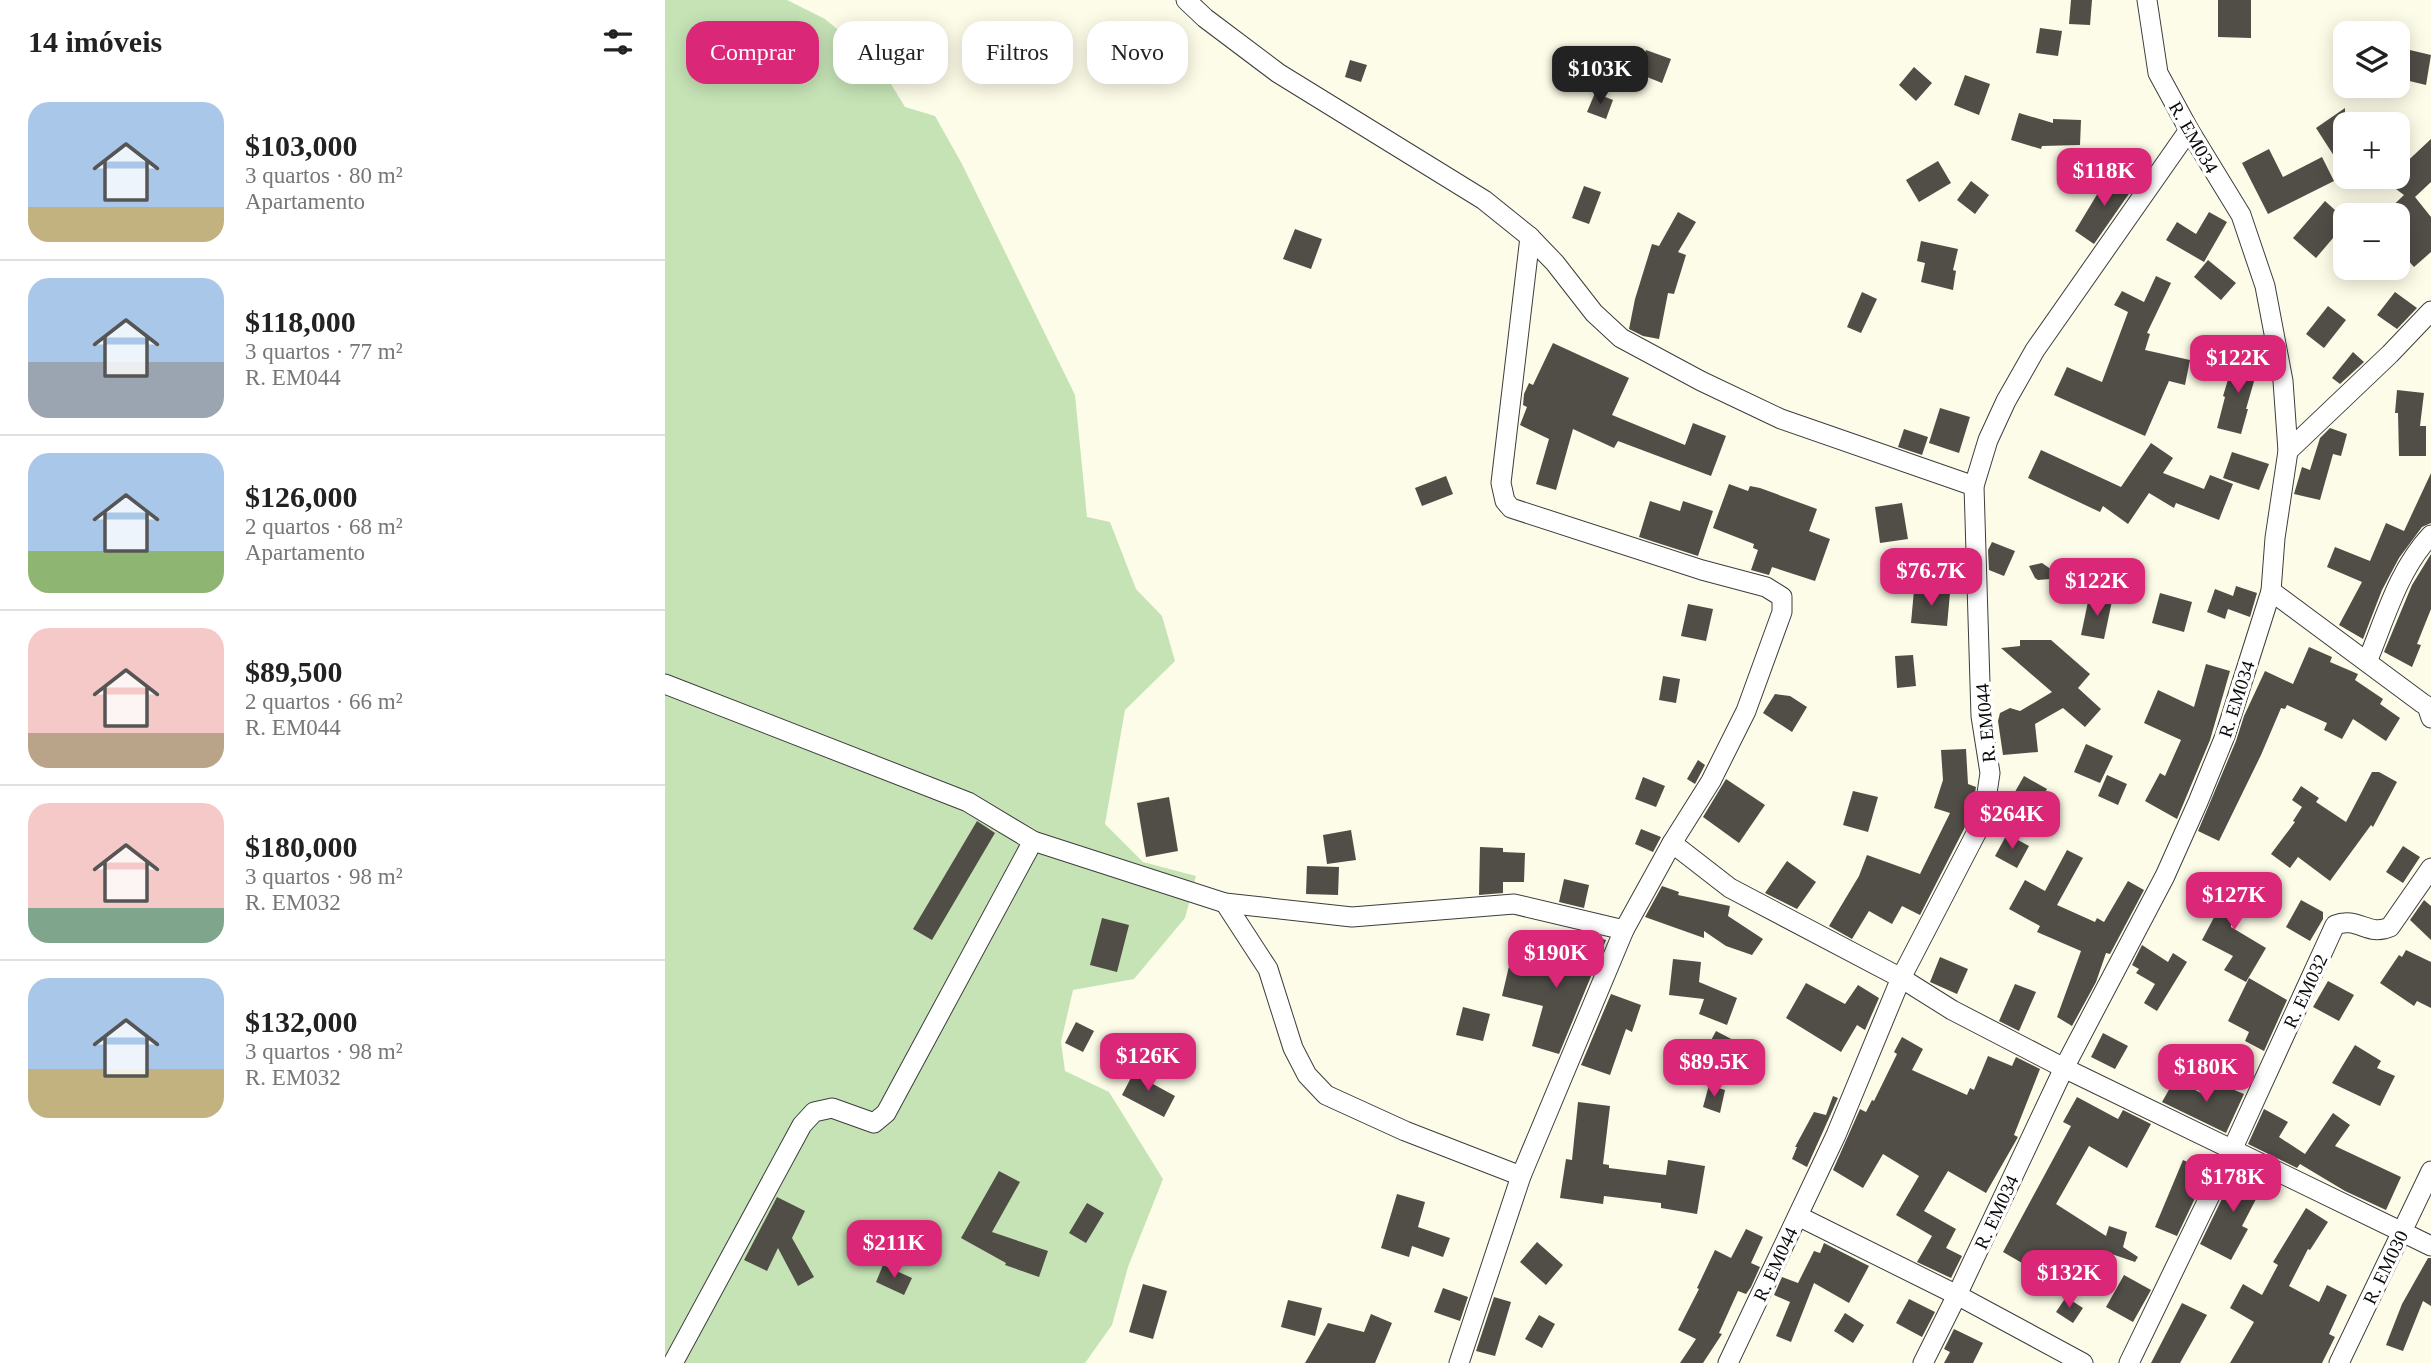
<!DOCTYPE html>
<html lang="pt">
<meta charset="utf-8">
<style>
:root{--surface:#fff;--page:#f2f2f2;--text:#222;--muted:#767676;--line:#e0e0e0;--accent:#db2777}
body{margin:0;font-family:Georgia,serif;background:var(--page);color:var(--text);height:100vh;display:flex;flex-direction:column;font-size:26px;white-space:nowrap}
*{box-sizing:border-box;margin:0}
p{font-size:23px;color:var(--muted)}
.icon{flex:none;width:38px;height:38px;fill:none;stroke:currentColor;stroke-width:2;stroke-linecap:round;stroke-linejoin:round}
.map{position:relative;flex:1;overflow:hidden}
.side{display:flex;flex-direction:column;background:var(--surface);width:665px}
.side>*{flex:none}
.guide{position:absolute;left:21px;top:21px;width:665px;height:63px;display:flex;gap:14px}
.fabs{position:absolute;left:1668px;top:21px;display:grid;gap:14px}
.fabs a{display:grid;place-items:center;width:77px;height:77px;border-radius:14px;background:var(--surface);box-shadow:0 4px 18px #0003;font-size:35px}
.price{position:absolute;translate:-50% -60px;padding:0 16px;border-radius:14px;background:var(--accent);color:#fff;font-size:23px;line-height:46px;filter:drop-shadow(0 2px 4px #0008)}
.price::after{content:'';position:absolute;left:50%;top:42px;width:21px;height:16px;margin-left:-10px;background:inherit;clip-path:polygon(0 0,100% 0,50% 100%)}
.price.selected{background:#222;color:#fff}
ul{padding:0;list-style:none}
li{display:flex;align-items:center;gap:21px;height:175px;padding:0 28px}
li+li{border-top:2px solid var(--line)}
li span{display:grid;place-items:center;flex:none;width:196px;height:140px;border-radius:21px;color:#555}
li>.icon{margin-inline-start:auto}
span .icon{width:84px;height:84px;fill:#fffc;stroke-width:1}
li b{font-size:30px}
h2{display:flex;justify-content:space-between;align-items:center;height:84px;padding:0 28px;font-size:30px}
.pill{padding:0 24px;border-radius:21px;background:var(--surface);box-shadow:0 4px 18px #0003;font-size:24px;line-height:63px}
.pill.selected{background:var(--accent);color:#fff}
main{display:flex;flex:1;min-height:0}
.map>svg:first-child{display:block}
.green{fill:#c6e3b6}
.building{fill:#514d47}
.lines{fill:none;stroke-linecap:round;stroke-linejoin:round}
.minor-casing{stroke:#3d3d3d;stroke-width:21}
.minor{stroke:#fff;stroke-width:19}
.labels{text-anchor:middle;stroke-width:7;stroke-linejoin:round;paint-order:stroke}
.street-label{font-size:19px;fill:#0a0a0a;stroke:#fff}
</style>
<main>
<section class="side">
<h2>14 imóveis<svg class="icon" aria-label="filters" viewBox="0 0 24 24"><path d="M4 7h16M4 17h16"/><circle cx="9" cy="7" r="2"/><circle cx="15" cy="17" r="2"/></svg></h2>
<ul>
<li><span style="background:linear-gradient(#a9c7e8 75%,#c2b280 0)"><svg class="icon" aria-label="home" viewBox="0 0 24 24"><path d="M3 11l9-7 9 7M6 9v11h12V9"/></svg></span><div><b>$103,000</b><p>3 quartos · 80 m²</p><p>Apartamento</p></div></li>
<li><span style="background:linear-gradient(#a9c7e8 60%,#9aa5b1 0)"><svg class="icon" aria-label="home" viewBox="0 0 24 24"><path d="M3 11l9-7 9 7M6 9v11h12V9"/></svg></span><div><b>$118,000</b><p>3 quartos · 77 m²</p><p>R. EM044</p></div></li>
<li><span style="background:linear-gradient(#a9c7e8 70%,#8fb573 0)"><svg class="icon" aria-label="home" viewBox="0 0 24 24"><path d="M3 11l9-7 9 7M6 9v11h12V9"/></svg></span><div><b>$126,000</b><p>2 quartos · 68 m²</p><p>Apartamento</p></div></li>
<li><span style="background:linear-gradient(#f6c9c9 75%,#b9a48a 0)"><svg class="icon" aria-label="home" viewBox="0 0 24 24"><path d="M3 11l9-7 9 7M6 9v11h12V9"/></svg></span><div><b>$89,500</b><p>2 quartos · 66 m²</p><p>R. EM044</p></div></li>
<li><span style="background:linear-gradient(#f6c9c9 75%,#7fa58c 0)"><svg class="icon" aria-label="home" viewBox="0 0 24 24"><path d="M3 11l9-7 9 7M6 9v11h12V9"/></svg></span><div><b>$180,000</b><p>3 quartos · 98 m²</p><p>R. EM032</p></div></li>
<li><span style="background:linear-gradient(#a9c7e8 65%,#c2b280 0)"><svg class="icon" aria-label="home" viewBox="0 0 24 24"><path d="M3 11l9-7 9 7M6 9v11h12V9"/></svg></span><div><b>$132,000</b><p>3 quartos · 98 m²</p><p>R. EM032</p></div></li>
</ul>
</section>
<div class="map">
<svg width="1766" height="1363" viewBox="0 0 1766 1363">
<rect width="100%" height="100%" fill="#fdfce8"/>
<polygon class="green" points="0,0 122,0 160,19 213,63 240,107 270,116 297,164 410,395 422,517 445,522 471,589 497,616 510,661 460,710 440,824 478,862 531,876 520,918 469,979 408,990 396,1042 400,1071 444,1092 498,1179 463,1267 447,1325 420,1363 0,1363"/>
<g class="building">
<polygon points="1406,0 1427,0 1425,25 1404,24"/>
<polygon points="1553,0 1586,0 1586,38 1553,37"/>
<polygon points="1375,28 1397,31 1393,56 1371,53"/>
<polygon points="1732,47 1766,55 1761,85 1732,78"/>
<polygon points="981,50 1006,59 997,83 972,73"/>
<polygon points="685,60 702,65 696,82 680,77"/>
<polygon points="1249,67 1267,83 1251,101 1234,85"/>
<polygon points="1300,75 1325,84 1314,115 1289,105"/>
<polygon points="930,93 948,100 941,119 922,112"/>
<polygon points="1680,108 1680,173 1651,128"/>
<polygon points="1354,113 1388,123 1388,119 1416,120 1415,145 1377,146 1376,149 1346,140"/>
<polygon points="1766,139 1766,182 1750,197 1766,217 1766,252 1749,267 1732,248 1732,215 1718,215 1739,195 1723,183 1728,177 1732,177 1734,169"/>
<polygon points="1604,149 1618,177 1657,157 1669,181 1603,214 1577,163"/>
<polygon points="1273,161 1286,183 1254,202 1241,180"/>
<polygon points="1445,173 1468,188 1429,244 1410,231"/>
<polygon points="1306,181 1324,195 1310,214 1292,200"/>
<polygon points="919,186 936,192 924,224 907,218"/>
<polygon points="1660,201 1680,219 1680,224 1651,258 1628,238"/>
<polygon points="1013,212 1031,222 1013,252 1021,255 1009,294 1003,293 994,339 978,336 964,329 970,299 987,244 994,246"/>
<polygon points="1544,212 1562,222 1539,262 1501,240 1512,222 1531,234"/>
<polygon points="630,229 657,239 646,269 618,259"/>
<polygon points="1256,241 1293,249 1288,270 1291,271 1288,290 1256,282 1260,263 1252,261"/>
<polygon points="1543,260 1571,283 1556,300 1529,277"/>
<polygon points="1491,276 1506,283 1482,333 1485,334 1480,350 1525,360 1520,385 1504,381 1480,436 1389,395 1402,367 1437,382 1463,312 1449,305 1457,291 1479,302"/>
<polygon points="1197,292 1212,299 1196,333 1182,327"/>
<polygon points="1730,292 1752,308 1732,329 1712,315"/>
<polygon points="1663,306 1681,320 1659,348 1641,334"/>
<polygon points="888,343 964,378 947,415 1020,445 1028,423 1061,436 1046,476 953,441 949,448 908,429 891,490 871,484 884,439 855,425 862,407 858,405 859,394 864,383 868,385"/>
<polygon points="1688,352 1699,362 1675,384 1667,378"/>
<polygon points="1570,357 1594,364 1581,409 1583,409 1576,434 1552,428 1560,397 1558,396"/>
<polygon points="1732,390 1759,393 1755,426 1761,426 1761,456 1734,456 1733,413 1730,413"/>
<polygon points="1275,408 1305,417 1294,453 1264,443"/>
<polygon points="1665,428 1682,434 1676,456 1668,454 1655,500 1629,494 1637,467 1645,470 1655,438"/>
<polygon points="1239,429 1263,437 1257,455 1233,447"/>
<polygon points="1486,443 1508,458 1498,473 1539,489 1545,475 1568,484 1554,520 1511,503 1509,508 1484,493 1463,524 1438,506 1435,512 1363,478 1376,450 1456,487"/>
<polygon points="1567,452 1604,464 1594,490 1558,478"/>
<polygon points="1766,473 1766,523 1757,527 1734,558 1717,590 1698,639 1674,625 1697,582 1662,567 1670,547 1705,561 1721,523 1739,531"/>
<polygon points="781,476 788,494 757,506 750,488"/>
<polygon points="1064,484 1083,491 1085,486 1095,488 1152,509 1144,531 1165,539 1150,581 1107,567 1104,575 1086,570 1093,550 1088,548 1089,544 1048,528"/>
<polygon points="985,501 1015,511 1018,501 1048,511 1033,556 974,537"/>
<polygon points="1237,503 1243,539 1215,543 1210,507"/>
<polygon points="1327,542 1350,551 1339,576 1324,570 1323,550"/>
<polygon points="1766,554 1766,609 1752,644 1756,645 1747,667 1719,652 1747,585"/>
<polygon points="1399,562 1413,574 1399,591 1385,579 1373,580 1370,578 1364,566 1377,563 1390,572"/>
<polygon points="1571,586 1592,593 1585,617 1563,609 1560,619 1542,612 1550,589 1568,596"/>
<polygon points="1249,590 1285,593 1282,626 1246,623"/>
<polygon points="1495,593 1527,602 1519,632 1487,623"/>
<polygon points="1424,597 1447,601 1439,639 1416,635"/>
<polygon points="1023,604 1048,609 1041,641 1016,636"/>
<polygon points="1355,640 1386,640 1425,674 1413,688 1436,709 1420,727 1398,708 1370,724 1373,752 1338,755 1333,721 1335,713 1345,708 1355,711 1387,692 1336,648 1355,646"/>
<polygon points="1644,647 1667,657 1665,662 1693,674 1690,680 1718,699 1715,704 1735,718 1721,741 1688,719 1677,739 1659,730 1662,723 1622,705 1620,709 1616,708 1596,755 1554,841 1533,831 1571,741 1579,716 1600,671 1628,684"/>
<polygon points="1248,655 1251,686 1232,688 1230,656"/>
<polygon points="1541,664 1565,671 1545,740 1512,819 1480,801 1495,773 1500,776 1516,740 1479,723 1493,690 1529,707"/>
<polygon points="998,676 1015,679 1011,703 994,700"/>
<polygon points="1110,694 1125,696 1142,707 1127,732 1098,713"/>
<polygon points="1421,744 1448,756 1435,783 1409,772"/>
<polygon points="1301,749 1303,784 1311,787 1309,800 1299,829 1255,915 1237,906 1227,924 1204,911 1187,939 1164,926 1194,876 1202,855 1255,874 1285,813 1269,808 1278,780 1276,750"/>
<polygon points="1033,760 1040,765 1030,784 1022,779"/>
<polygon points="1707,772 1714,772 1732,782 1708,827 1706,825 1665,881 1633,857 1625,868 1606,854 1630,822 1628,821 1637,807 1627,800 1636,786 1654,798 1651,802 1681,822"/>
<polygon points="1442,775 1462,784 1453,805 1433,796"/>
<polygon points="1359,776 1382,789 1370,811 1347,797"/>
<polygon points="978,777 1000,786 991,807 970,799"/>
<polygon points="1061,779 1100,805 1074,843 1038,817"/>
<polygon points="1188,791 1213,797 1203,832 1178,825"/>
<polygon points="504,797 513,851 481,857 472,803"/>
<polygon points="312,821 330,833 267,940 248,929"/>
<polygon points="976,829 996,837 988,852 970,844"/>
<polygon points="686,830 691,860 662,864 658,835"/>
<polygon points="1342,834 1364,846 1352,868 1330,856"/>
<polygon points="1738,846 1755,857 1738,883 1721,872"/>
<polygon points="815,847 838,848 838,852 860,853 859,882 838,882 838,893 814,895"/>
<polygon points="1402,850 1418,858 1392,905 1430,922 1432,918 1439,922 1463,881 1479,890 1445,954 1441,953 1431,982 1407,1026 1392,1017 1416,951 1372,932 1375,926 1344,909 1360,880 1380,891"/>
<polygon points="1122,861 1151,882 1132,909 1100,893"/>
<polygon points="642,866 674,867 673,895 641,894"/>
<polygon points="1566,877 1586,889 1566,924 1566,927 1601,948 1581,982 1559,970 1568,956 1537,940 1554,908 1549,905"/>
<polygon points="899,879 924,885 919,908 894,902"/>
<polygon points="997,886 1014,892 1013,895 1065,906 1063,916 1098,939 1087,955 1061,946 1039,931 1039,938 980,917"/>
<polygon points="1636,900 1658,912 1658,919 1645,941 1621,927"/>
<polygon points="1759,900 1766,906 1766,940 1745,920"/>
<polygon points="437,918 464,925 452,972 425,965"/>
<polygon points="912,931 941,940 894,1054 867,1046 878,1006 837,996 845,962 895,976"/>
<polygon points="1477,945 1503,962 1508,953 1522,962 1492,1011 1479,1003 1490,984 1471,973 1474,969 1467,965"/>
<polygon points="1741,950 1766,962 1766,1008 1752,1001 1749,1006 1715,983 1734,955 1737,957"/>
<polygon points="1275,957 1303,969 1292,994 1265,982"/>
<polygon points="1008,959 1036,962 1034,982 1072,998 1062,1025 1034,1014 1039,999 1004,995"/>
<polygon points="1584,978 1622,1000 1599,1051 1580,1041 1584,1032 1563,1021"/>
<polygon points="1663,981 1689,995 1674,1021 1648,1007"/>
<polygon points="1141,983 1180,1004 1193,985 1214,998 1200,1030 1192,1025 1176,1052 1121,1018"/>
<polygon points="1350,984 1371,992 1354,1031 1334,1021"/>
<polygon points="946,994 976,1005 967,1032 961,1029 945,1075 916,1065"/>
<polygon points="798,1007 825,1014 818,1041 791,1035"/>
<polygon points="411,1022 429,1031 418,1052 400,1043"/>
<polygon points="1051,1031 1072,1042 1064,1058 1043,1046"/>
<polygon points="1438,1033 1463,1046 1450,1069 1426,1057"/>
<polygon points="1237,1037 1258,1049 1247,1070 1302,1095 1305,1088 1309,1090 1323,1056 1347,1066 1351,1057 1375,1069 1349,1135 1353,1137 1321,1193 1283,1171 1259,1211 1291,1229 1281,1248 1297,1256 1286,1278 1252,1262 1267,1236 1231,1215 1254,1176 1218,1154 1198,1188 1168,1170 1195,1109 1201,1112 1207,1100 1209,1101 1232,1054 1229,1052"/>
<polygon points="1690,1045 1716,1061 1712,1068 1730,1076 1715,1106 1667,1083"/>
<polygon points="471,1068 491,1079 488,1084 510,1096 499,1117 457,1095"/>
<polygon points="1510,1079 1543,1097 1550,1082 1579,1094 1561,1133 1497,1102"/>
<polygon points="1044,1085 1060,1090 1055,1113 1038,1107"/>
<polygon points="1168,1096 1173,1098 1142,1167 1127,1159 1132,1147 1130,1147 1149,1112 1161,1115"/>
<polygon points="1412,1097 1453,1119 1458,1110 1486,1124 1462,1168 1424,1146 1391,1204 1441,1236 1444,1226 1462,1232 1458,1247 1473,1257 1470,1262 1435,1250 1415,1287 1367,1260 1364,1267 1338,1252 1406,1126 1398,1122"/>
<polygon points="913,1102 945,1106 938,1164 944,1165 944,1168 1001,1175 1003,1160 1040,1166 1032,1214 996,1208 996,1203 939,1196 938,1204 895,1198 901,1159 907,1160"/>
<polygon points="1599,1109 1623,1122 1614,1137 1640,1154 1668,1113 1685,1125 1670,1146 1736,1177 1721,1210 1680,1191 1635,1164 1632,1168 1583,1144"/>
<polygon points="1518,1160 1543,1171 1512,1236 1490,1227"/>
<polygon points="1573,1166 1601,1180 1577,1226 1583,1229 1566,1260 1535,1244"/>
<polygon points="334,1171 355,1182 327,1232 383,1251 374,1277 340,1265 341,1263 296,1238"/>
<polygon points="732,1194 760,1202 753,1227 785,1238 778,1257 747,1246 744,1257 716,1248"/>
<polygon points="112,1197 140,1211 127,1238 149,1277 133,1286 113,1248 102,1271 79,1260"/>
<polygon points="422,1203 439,1213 421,1243 404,1233"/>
<polygon points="1641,1208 1663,1222 1645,1250 1643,1249 1624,1286 1654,1302 1662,1285 1682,1295 1664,1334 1670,1337 1657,1363 1565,1363 1589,1322 1565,1308 1578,1284 1597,1295 1613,1265 1608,1262"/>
<polygon points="1081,1229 1098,1237 1086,1263 1095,1267 1086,1287 1081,1294 1073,1291 1054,1333 1057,1334 1038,1363 1015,1363 1031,1339 1013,1330 1034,1289 1032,1288 1050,1250 1066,1258"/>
<polygon points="872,1242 898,1265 881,1285 855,1262"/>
<polygon points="1159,1243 1204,1266 1184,1303 1149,1283 1126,1342 1111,1336 1125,1302 1109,1295 1117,1277 1133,1283 1149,1251 1155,1253"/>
<polygon points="1763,1258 1766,1258 1766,1306 1758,1301 1738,1351 1721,1345 1737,1304"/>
<polygon points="218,1265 247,1278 239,1295 211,1282"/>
<polygon points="1459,1275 1486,1290 1468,1322 1441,1307"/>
<polygon points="478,1284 502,1291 488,1339 464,1332"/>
<polygon points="778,1288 803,1297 795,1321 769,1312"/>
<polygon points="829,1297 846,1302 830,1356 811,1351"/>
<polygon points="1401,1297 1418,1308 1408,1323 1391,1312"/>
<polygon points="1244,1299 1270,1312 1257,1337 1231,1323"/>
<polygon points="623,1300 657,1308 650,1336 616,1327"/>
<polygon points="1517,1303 1542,1315 1515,1363 1486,1363"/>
<polygon points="1180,1313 1199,1325 1188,1343 1169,1331"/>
<polygon points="706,1314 727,1323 710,1363 640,1363 663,1323 699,1332"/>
<polygon points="874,1315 890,1324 877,1348 860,1339"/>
<polygon points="1289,1329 1318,1343 1308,1363 1279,1363 1285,1352 1279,1349"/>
</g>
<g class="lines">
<defs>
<g id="minor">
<polyline points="521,0 540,18 613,73 819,200 865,237 890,263 929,313 956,338 1036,381 1116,419 1309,486"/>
<polyline points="1623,451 1725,354 1766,311"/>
<polyline points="1606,591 1757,703 1762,706 1766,718"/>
<path d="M1702 662C1720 619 1733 570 1766 535"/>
<polyline points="0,684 303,802 368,841 560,903 687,917 849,904 959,930"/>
<polyline points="1007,843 1065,888 1236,978 1287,1010 1399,1068 1766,1246"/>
<polyline points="560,903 603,969 628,1048 642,1075 661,1095 740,1131 856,1176"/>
<polyline points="1133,1216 1292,1295 1418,1363"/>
<polyline points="8,1363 137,1125 149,1112 167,1108 209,1123 221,1113 368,841"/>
<polyline points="794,1363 856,1176 959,930 1007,843 1046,781 1081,711 1117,612 1117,597 1101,587 1037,570 846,508 840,501 836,483 865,237"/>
<polyline points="1063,1363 1171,1135 1236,978 1318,820 1325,773 1316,716 1309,486 1323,440 1341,401 1370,350 1524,130"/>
<polyline points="1258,1363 1292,1295 1399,1068 1500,876 1533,802 1560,736 1606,591 1610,538 1623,451 1618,381 1600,286 1576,215 1524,130 1493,73 1482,0"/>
<path d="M1464 1363 1567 1150 1670 925C1693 916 1703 937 1725 927L1766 868"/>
<polyline points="1674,1363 1766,1171"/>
</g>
</defs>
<use href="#minor" class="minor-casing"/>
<use href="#minor" class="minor"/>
</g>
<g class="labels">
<g class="street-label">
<text transform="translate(1529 137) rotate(60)" y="7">R. EM034</text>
<text transform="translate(1571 699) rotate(-72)" y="7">R. EM034</text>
<text transform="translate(1320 723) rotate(-95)" y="7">R. EM044</text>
<text transform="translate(1640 991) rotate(-65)" y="7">R. EM032</text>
<text transform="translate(1331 1212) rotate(-65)" y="7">R. EM034</text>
<text transform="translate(1110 1264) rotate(-65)" y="7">R. EM044</text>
<text transform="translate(1720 1267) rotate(-64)" y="7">R. EM030</text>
</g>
</g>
</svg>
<div class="fabs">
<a><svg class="icon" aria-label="layers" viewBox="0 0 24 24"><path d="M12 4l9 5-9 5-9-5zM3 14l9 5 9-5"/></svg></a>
<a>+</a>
<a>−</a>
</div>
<b class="price selected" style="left:935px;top:106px">$103K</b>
<b class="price" style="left:1439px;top:208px">$118K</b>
<b class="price" style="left:1573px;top:395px">$122K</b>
<b class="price" style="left:1266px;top:608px">$76.7K</b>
<b class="price" style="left:1432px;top:618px">$122K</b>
<b class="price" style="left:1347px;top:851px">$264K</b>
<b class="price" style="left:1569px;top:932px">$127K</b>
<b class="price" style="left:891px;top:990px">$190K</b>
<b class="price" style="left:483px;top:1093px">$126K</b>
<b class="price" style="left:1049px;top:1099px">$89.5K</b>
<b class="price" style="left:1541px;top:1104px">$180K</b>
<b class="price" style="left:1568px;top:1214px">$178K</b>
<b class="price" style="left:229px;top:1280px">$211K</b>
<b class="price" style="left:1404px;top:1310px">$132K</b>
<div class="guide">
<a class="pill selected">Comprar</a>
<a class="pill">Alugar</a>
<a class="pill">Filtros</a>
<a class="pill">Novo</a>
</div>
</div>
</main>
